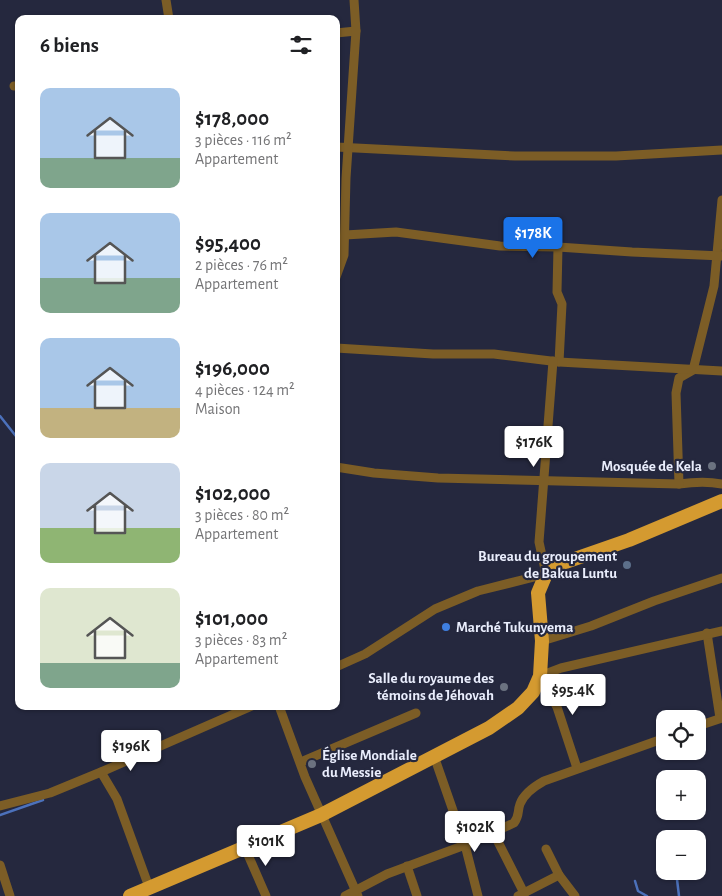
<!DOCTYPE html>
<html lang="fr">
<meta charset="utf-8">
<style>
:root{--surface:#fff;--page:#f6f6f6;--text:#202124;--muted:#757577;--accent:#1a73e8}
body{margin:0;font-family:"Alegreya Sans",sans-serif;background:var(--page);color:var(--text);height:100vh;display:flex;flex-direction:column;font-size:19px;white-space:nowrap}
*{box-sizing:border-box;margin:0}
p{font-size:16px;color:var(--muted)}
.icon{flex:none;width:28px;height:28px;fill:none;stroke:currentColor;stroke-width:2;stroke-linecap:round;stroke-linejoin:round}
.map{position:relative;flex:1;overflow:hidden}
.side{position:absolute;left:15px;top:15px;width:325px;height:695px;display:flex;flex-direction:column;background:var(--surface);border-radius:10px;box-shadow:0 1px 4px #0004}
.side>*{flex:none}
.buttons{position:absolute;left:656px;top:710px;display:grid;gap:10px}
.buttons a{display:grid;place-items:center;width:50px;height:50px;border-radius:10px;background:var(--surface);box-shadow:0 1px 4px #0004;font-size:25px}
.price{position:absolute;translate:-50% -42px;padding:0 11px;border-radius:5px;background:#fff;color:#222;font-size:16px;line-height:32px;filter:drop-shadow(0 1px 2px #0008)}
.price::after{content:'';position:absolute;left:50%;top:30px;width:15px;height:11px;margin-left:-8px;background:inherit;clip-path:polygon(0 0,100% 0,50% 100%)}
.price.active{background:var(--accent);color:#fff}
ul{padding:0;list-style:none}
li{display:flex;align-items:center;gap:15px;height:125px;padding:0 25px}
li span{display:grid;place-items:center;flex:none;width:140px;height:100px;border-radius:10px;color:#555}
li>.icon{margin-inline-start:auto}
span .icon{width:60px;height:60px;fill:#fffc;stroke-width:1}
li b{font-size:21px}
h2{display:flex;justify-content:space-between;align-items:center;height:60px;padding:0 25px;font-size:21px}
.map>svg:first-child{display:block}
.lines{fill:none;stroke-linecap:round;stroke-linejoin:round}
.stream{stroke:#4c71bb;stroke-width:2.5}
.minor{stroke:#7c5d26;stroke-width:9}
.trunk{stroke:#d49a30;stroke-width:14}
.worship-dot{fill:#6b7280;stroke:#25283e;stroke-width:2}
.service-dot{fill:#5c6f8a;stroke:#25283e;stroke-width:2}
.shop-dot{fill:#3f7fe0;stroke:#25283e;stroke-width:2}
.labels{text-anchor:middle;stroke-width:4.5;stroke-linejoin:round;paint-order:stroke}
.poi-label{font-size:15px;font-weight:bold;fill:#e9edfc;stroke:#25283e;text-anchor:end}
</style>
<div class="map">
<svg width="722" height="896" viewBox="0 0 722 896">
<rect width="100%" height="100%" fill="#25283e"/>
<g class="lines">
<g class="stream">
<polyline points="0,416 19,440"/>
<polyline points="0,815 43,800"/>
<polyline points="666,836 667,839"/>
<polyline points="676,871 679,896"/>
<polyline points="635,881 638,891 647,896"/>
</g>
<g class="minor">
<polyline points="166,0 169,19"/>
<polyline points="336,33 356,31"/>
<polyline points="14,86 19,86"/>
<polyline points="336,147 515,156 616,156 722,150"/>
<path d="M722 200 714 286 693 370 679 378 676 393 679 484C693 482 707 481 722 484"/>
<polyline points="345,235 396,232 500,246 558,247 632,252 722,256"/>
<polyline points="558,247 557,292 562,304 559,362"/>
<polyline points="336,277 344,255 346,178 356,31 354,0"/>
<polyline points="336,348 433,354 494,354 559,362 722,371"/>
<polyline points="336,467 374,473 438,478 679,484"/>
<polyline points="707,633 720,718"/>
<polyline points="542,641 591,626 654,601 722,578"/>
<polyline points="336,667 365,654 435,609 478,591 546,574 539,542 553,361"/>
<polyline points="279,706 305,777 358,896"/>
<polyline points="698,726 722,718"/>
<polyline points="434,756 465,845 478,896"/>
<polyline points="301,762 416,713"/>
<polyline points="577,768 557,707 540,676 561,668 722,631"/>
<polyline points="101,772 117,799 149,887"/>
<polyline points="0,806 50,793 101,772 252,706"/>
<polyline points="493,832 524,893 524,896"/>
<polyline points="245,848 266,896"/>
<polyline points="0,865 10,896"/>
<polyline points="407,866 417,896"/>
<polyline points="559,875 575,896"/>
<path d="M345 896 387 874 465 845 514 823C520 815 517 812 520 804 524 793 535 786 544 781L665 738"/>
<polyline points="518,896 559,875 546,849"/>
</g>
<polyline class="trunk" points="130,896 321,815 489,728 518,708 533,692 540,676 542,641 538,593 546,574 563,563 629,540 722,501"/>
</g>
<g class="worship-dot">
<circle cx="712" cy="466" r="5"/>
<circle cx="504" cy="687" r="5"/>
<circle cx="312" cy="764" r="5"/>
</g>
<circle class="service-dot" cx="627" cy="565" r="5"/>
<circle class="shop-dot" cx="446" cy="627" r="5"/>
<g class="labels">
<g class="poi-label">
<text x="702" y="471">Mosquée de Kela</text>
<text x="617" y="561">Bureau du groupement<tspan x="617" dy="17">de Bakua Luntu</tspan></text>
<text x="456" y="632" text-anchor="start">Marché Tukunyema</text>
<text x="494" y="683">Salle du royaume des<tspan x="494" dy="17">témoins de Jéhovah</tspan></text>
<text x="322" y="760" text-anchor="start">Église Mondiale<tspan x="322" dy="17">du Messie</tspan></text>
</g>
</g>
</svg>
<div class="buttons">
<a><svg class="icon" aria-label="locate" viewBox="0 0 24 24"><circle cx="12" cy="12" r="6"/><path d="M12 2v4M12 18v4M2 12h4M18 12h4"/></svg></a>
<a>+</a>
<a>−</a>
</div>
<b class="price active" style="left:533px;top:259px">$178K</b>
<b class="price" style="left:534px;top:468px">$176K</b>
<b class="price" style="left:573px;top:716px">$95.4K</b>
<b class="price" style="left:131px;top:772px">$196K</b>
<b class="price" style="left:475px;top:853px">$102K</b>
<b class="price" style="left:266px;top:867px">$101K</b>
<section class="side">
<h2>6 biens<svg class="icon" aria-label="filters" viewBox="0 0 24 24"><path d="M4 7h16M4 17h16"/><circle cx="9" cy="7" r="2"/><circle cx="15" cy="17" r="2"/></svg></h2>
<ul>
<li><span style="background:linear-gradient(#a9c7e8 70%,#7fa58c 0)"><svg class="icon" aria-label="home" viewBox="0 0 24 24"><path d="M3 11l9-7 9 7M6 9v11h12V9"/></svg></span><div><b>$178,000</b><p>3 pièces · 116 m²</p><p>Appartement</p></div></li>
<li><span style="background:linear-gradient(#a9c7e8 65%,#7fa58c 0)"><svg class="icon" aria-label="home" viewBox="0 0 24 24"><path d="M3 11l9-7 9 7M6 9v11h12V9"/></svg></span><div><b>$95,400</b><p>2 pièces · 76 m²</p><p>Appartement</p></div></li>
<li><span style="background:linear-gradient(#a9c7e8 70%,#c2b280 0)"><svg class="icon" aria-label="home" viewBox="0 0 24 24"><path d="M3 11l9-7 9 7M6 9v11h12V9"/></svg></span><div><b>$196,000</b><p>4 pièces · 124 m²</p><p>Maison</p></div></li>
<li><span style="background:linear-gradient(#c9d6e8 65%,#8fb573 0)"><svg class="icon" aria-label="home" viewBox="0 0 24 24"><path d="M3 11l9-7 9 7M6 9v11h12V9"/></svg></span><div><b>$102,000</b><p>3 pièces · 80 m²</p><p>Appartement</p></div></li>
<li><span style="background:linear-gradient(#dfe7d0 75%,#7fa58c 0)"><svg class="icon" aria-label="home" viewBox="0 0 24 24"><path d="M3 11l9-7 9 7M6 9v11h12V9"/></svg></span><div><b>$101,000</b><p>3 pièces · 83 m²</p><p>Appartement</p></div></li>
</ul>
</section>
</div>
